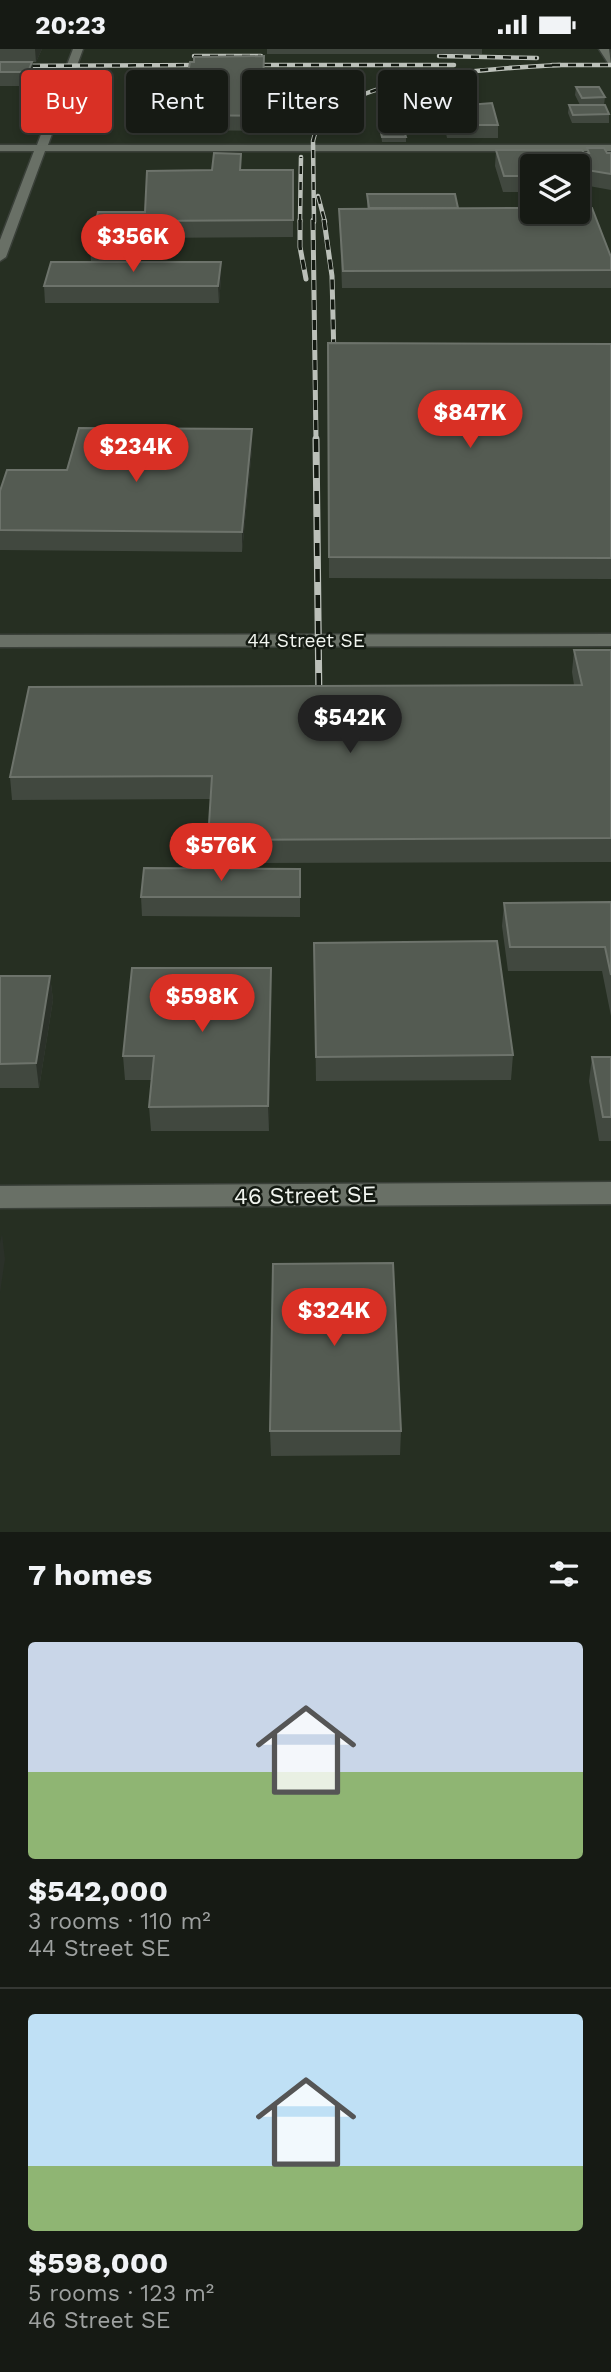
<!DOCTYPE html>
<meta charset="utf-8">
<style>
:root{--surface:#161a14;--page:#232722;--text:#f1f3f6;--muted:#9ea1a0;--line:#353834;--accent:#d93025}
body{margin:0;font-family:"Work Sans",sans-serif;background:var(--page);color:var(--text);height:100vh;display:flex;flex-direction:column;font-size:26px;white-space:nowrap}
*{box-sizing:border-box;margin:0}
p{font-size:23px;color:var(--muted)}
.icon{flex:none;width:38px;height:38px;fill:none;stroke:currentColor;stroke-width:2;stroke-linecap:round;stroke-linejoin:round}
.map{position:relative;height:1483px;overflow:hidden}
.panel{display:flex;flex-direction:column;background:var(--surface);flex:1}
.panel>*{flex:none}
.banner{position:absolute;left:21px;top:21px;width:570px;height:63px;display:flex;gap:14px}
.fabs{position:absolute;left:520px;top:105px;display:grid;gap:14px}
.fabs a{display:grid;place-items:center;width:70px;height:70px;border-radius:7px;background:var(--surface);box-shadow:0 4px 10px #0003,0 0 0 2px var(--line);font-size:35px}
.price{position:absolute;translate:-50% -60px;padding:0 16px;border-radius:24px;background:var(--accent);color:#fff;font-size:23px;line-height:46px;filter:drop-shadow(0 2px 4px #0008)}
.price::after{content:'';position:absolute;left:50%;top:42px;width:21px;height:16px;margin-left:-10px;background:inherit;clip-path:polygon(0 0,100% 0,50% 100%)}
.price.active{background:#222;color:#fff}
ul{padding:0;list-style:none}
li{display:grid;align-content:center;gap:14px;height:371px;padding:0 28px}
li+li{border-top:2px solid var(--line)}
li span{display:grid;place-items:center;height:217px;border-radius:7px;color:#555}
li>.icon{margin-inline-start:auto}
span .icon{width:126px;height:126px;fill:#fffc;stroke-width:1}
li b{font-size:30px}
h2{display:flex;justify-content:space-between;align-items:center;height:84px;padding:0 28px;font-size:30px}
.pill{padding:0 24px;border-radius:7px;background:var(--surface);box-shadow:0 4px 10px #0003,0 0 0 2px var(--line);font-size:24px;line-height:63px}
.pill.active{background:var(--accent);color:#fff}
.status{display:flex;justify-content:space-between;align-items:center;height:49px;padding:0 35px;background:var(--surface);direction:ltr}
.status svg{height:19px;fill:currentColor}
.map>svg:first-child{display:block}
.built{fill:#262f22;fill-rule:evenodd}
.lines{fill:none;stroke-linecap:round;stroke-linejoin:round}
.minor-casing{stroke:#3a4039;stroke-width:3}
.minor{fill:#697066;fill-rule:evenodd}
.rail-far2-casing{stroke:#bbc0b9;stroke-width:4.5}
.rail-far1-casing{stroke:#bbc0b9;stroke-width:5}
.rail-casing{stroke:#bbc0b9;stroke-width:7}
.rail-far2{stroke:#141a12;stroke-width:2.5;stroke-dasharray:8;stroke-linecap:butt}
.rail-far1{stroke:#141a12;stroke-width:3.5;stroke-dasharray:10;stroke-linecap:butt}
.rail{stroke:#141a12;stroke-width:4.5;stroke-dasharray:13;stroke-linecap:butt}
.wall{fill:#41483f}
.shaded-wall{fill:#2b3129}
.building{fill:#545b52;stroke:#6d736b;stroke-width:2}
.labels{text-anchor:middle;stroke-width:5;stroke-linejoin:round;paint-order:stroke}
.street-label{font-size:19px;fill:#f1f5ef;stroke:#141a12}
.near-street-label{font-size:23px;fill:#f1f5ef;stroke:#141a12}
</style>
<div class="status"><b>20:23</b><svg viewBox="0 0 49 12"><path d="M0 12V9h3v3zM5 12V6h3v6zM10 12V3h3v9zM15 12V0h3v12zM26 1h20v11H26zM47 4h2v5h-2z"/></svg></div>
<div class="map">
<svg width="611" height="1483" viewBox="0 0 611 1483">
<rect width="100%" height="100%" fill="#1d231b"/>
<path class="built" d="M0 0H611V1483H0ZM532 117H578V163H532Z"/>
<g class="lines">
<defs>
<g id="minor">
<polygon points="73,0 83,0 48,96 611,96 611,102 45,102 6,208 0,212 0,191 34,102 0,102 0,96 37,96"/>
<polygon points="599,0 609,0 611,15 608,14"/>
<polygon points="611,585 611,597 0,598 0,586"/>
<polygon points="611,1133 611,1155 0,1159 0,1137"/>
</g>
</defs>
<use href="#minor" class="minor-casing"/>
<use href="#minor" class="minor"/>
<defs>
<g id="rail-far2">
<polyline points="194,7 261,7"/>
<polyline points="439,7 537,9"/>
<polyline points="247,16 454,16"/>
<polyline points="552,16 611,16"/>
<polyline points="0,17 209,16"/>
<polyline points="318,147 325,173"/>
<polyline points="300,173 301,108"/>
<path d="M314 173 313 92C326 24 505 19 560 16"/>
</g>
<g id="rail-far1">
<polyline points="300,171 300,198 306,230"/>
<polyline points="313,171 316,392"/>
<polyline points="324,171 332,227 334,310"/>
</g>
<polyline id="rail" points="316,390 319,654"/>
</defs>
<use href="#rail-far2" class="rail-far2-casing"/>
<use href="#rail-far1" class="rail-far1-casing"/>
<use href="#rail" class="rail-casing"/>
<use href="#rail-far2" class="rail-far2"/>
<use href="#rail-far1" class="rail-far1"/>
<use href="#rail" class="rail"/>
</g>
<g class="wall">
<polygon points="0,0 42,0 36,13 0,13"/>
<rect x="267" y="0" width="215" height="5"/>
<polygon points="264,7 264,36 294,36 293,82 177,81 176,66 186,36"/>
<polygon points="0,13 32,13 34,28 30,37 0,37"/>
<polygon points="576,38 605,48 604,56 609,65 609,74 572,74 568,64 569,56 580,56 575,46"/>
<polygon points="444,58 498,76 498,89 447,89 443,70"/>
<polygon points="381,84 406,88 406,93 382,93"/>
<polygon points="587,99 611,104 611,141 589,137 588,143 578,143 578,117 532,117 532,147 526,147 524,143 503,143 495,117 496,101 587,104"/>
<polygon points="242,121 293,121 293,188 140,189 136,212 91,212 90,195 145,163"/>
<polygon points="367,145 458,159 611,208 611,239 342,239 339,160 367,159"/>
<polygon points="221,213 221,230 219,254 45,254 44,237"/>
<polygon points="328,294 611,295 611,530 329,529"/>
<polygon points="252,380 252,400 242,503 0,501 0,442 67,421"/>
<polygon points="574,601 611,601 611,813 209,814 208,791 211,750 12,751 10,728 574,636 572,623"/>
<polygon points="300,820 300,868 142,867 141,848"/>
<polygon points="611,853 611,967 602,922 508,922 502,877 504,854"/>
<polygon points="314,894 513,1006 511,1031 316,1032"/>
<polygon points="271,919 269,1082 151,1082 149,1058 151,1031 125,1031 123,1007"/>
<polygon points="0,927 50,927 53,951 39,1039 0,1039"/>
<polygon points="592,1008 611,1008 611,1092 599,1092 589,1032"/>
<polygon points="270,1382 401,1382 400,1406 271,1407"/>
</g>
<g class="shaded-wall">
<polygon points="35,0 42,0 36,13"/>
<polygon points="32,13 34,28 30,37 28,23"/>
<polygon points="139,172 140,189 136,212 135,195"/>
<polygon points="221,213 221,230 219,254 218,237"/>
<polygon points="252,380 252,400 242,503 242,483"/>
<polygon points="271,919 271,943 269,1082 268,1057"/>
<polygon points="50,927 53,951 39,1039 36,1014"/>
<polygon points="2,1185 5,1210 0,1244 0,1194"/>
</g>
<g class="building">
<polygon points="264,7 263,36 294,36 293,67 176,66 181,36 186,36 190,13 194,13 194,8"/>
<polygon points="0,13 32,13 28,23 0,23"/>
<polygon points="576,38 599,38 605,48 582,49"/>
<polygon points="492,54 498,76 448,76 444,58"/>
<polygon points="569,56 605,56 609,65 573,66"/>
<polygon points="384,82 404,82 406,88 382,88 381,84"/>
<polygon points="587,99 604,99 607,104 611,104 611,125 587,121 590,127 578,127 578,117 532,117 532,131 527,131 526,127 504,127 496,101 582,101 584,104 589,104"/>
<polygon points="214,104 241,105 240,121 293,121 293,171 139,172 135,195 90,195 98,163 145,163 147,122 212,121"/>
<polygon points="367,145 455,145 458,159 369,159"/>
<polygon points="532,159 532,163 578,163 578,159 592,159 611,208 611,221 343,222 339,160"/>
<polygon points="51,213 221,213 218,237 44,237"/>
<polygon points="328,294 611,295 611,509 329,508"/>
<polygon points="79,379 252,380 242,483 0,481 0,442 7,421 67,421"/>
<polygon points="574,601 611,601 611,789 208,791 212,727 10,728 29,638 582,636"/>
<polygon points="144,819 300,820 300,848 141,848"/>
<polygon points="611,853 611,926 605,898 510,898 504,854"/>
<polygon points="497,892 513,1006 316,1008 314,894"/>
<polygon points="132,919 271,919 268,1057 149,1058 154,1007 123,1007"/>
<polygon points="0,927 50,927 36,1014 0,1015"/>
<polygon points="592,1008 611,1008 611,1068 603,1068"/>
<polygon points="393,1214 401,1382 270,1382 273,1215"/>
</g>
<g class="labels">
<g class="street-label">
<text x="306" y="598">44 Street SE</text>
</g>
<g class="near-street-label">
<text transform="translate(305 1146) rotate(-1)" y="8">46 Street SE</text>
</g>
</g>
</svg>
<div class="fabs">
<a><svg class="icon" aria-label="layers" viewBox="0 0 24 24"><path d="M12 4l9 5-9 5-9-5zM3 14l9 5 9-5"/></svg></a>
</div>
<b class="price" style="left:133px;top:225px">$356K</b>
<b class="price" style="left:470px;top:401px">$847K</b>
<b class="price" style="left:136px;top:435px">$234K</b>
<b class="price active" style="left:350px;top:706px">$542K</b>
<b class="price" style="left:221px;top:834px">$576K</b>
<b class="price" style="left:202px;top:985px">$598K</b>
<b class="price" style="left:334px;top:1299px">$324K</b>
<div class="banner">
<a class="pill active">Buy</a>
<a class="pill">Rent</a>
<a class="pill">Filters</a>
<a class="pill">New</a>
</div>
</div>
<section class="panel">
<h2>7 homes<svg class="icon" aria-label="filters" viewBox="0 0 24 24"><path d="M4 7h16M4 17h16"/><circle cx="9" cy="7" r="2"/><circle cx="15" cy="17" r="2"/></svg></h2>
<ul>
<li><span style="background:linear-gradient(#c9d6e8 60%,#8fb573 0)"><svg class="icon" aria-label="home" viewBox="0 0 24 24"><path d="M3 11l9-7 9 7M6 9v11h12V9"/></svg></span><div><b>$542,000</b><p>3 rooms · 110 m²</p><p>44 Street SE</p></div></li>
<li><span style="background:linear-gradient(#bfe0f5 70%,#8fb573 0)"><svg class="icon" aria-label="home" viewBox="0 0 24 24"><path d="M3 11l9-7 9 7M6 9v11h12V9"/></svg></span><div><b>$598,000</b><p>5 rooms · 123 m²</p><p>46 Street SE</p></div></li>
</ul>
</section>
